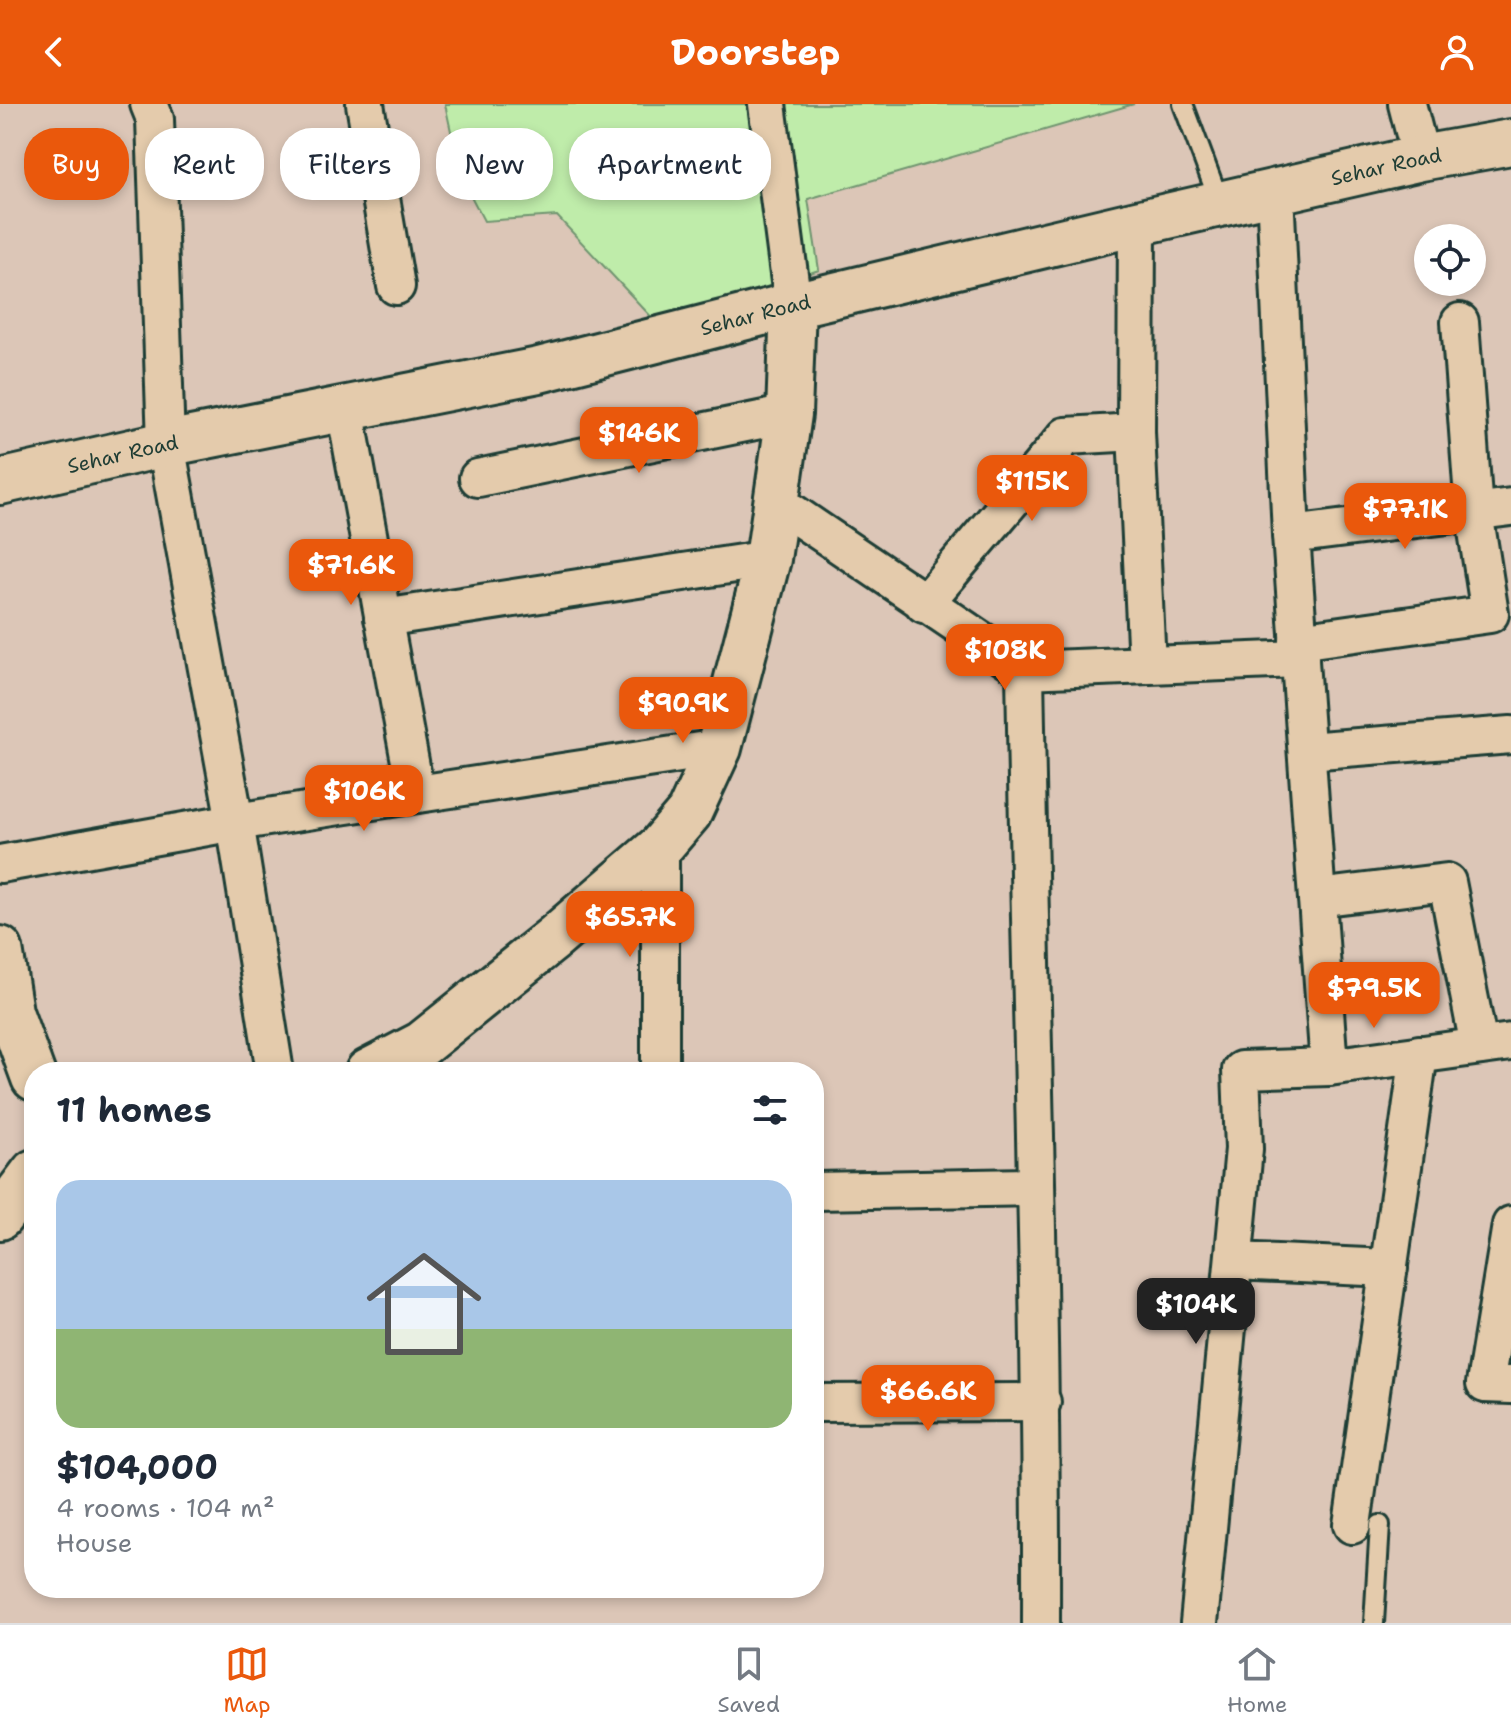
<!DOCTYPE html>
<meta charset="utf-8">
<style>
:root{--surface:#fff;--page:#f2f2f3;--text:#1f2937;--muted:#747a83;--line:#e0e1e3;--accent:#ea580c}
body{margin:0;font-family:"Shantell Sans",sans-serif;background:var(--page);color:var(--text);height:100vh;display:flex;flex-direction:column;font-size:30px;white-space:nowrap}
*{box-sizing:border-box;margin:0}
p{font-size:26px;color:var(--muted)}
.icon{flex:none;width:44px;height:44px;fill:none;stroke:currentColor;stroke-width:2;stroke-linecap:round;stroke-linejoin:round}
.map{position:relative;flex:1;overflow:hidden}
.panel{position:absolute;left:24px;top:958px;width:800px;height:536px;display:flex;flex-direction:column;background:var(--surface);border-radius:32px;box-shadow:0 4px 12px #0003}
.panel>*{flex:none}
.banner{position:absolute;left:24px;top:24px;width:800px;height:72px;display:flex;gap:16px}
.controls{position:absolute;left:1414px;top:120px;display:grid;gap:16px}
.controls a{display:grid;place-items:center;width:72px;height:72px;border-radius:50%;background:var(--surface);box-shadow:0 4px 12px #0003;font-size:40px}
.price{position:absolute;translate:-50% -68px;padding:0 18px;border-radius:16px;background:var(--accent);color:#fff;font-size:26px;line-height:52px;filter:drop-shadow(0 2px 4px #0008)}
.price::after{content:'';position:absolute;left:50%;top:48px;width:24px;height:18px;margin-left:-12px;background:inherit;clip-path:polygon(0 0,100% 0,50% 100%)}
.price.on{background:#222;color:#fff}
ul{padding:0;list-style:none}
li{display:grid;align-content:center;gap:16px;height:424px;padding:0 32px}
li+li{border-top:2px solid var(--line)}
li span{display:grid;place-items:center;height:248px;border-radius:24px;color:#555}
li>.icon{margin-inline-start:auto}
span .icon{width:144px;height:144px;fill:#fffc;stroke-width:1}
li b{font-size:34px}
h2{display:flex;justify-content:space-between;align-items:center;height:96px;padding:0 32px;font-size:34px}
.tag{padding:0 28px;border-radius:32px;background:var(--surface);box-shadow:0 4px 12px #0003;font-size:28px;line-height:72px}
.tag.on{background:var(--accent);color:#fff}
header{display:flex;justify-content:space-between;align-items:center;height:104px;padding:0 32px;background:var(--accent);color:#fff;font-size:36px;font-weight:700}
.dock{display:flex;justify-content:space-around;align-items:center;height:112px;border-top:2px solid var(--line);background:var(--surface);font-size:22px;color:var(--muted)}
.dock a{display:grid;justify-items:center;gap:4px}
.dock .on{color:var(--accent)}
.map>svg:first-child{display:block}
.green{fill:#bfecaa;stroke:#6f946f;stroke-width:2}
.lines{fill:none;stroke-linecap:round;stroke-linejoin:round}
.service-casing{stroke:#1f3d34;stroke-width:24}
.minor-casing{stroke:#1f3d34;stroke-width:42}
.tertiary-casing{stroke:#1f3d34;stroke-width:50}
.service{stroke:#e4cbac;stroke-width:18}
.minor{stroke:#e4cbac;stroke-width:36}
.tertiary{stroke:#e4cbac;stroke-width:44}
.labels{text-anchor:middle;stroke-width:8;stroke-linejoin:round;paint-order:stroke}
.street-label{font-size:20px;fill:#1f3d34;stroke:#e4cbac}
</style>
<header><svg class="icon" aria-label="back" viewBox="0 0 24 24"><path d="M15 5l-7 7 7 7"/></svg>Doorstep<svg class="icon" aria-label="person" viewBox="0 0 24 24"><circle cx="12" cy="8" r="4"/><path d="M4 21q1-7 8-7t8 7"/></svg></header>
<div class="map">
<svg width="1511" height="1519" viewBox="0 0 1511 1519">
<rect width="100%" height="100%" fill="#dcc6b7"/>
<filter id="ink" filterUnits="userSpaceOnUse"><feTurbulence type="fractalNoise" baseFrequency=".0125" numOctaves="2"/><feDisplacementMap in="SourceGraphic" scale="16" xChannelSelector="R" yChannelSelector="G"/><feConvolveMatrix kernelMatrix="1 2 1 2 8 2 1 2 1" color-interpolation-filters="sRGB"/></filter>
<g filter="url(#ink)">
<polygon class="green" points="445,0 1134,0 808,95 819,166 657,219 557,112 484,117 461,73"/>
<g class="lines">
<defs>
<g id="service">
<polyline points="1183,0 1221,102"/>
<polyline points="1374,1519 1380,1421"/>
</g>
<g id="minor">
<polyline points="149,0 155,15 166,340 235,718 275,968"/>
<polyline points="365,0 396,182"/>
<polyline points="767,0 793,201"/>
<polyline points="1407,0 1421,54"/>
<polyline points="1275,87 1291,431 1329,963"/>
<polyline points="1137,119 1136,328 1147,561"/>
<polyline points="345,305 416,690"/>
<polyline points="478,374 789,310"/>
<polyline points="775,397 1025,566 1300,555"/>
<polyline points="1291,431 1511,403"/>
<polyline points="924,500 1066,332 1136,328"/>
<polyline points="383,514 768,455"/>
<polyline points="1298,537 1490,510 1474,408 1460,218"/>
<path d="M1025 566C1030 883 1042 1201 1041 1519"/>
<polyline points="1307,647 1511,631"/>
<polyline points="0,760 235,718 719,644"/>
<polyline points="1317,794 1447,778 1479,942"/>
<polyline points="660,968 660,743"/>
<polyline points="814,1087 1034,1083"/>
<polyline points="1511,1121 1485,1280 1511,1281"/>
<polyline points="1234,1157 1389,1164"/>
<polyline points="814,1299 1042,1298"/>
<polyline points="1352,1421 1419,950"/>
<polyline points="1199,1519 1244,1045 1241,966 1329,963 1511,938"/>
</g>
<g id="tertiary">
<path id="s1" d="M0 378 166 340 539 266 793 201 1137 119 1421 54 1511 38"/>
<polyline points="0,845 10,908 34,974"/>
<polyline points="368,968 422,940 554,834 660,743 689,709 719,644 768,455 789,310 793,201"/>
<polyline points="0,1113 34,1068"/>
</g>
</defs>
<use href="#service" class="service-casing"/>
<use href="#minor" class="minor-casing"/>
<use href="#tertiary" class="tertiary-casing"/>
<use href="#service" class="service"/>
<use href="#minor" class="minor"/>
<use href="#tertiary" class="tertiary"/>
</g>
</g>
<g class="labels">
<g class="street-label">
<text dy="7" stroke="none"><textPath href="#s1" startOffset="1422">Sehar Road</textPath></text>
<text dy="7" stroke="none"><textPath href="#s1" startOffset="774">Sehar Road</textPath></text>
<text dy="7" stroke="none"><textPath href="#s1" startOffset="126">Sehar Road</textPath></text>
</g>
</g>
</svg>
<div class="controls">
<a><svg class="icon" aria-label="locate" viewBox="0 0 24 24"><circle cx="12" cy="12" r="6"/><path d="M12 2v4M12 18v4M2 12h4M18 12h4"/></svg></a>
</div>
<b class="price" style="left:639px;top:371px">$146K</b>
<b class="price" style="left:1032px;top:419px">$115K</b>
<b class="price" style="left:1405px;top:447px">$77.1K</b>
<b class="price" style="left:351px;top:503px">$71.6K</b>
<b class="price" style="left:1005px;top:588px">$108K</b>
<b class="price" style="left:683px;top:641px">$90.9K</b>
<b class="price" style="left:364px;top:729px">$106K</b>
<b class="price" style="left:630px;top:855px">$65.7K</b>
<b class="price" style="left:1374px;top:926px">$79.5K</b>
<b class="price on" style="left:1196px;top:1242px">$104K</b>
<b class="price" style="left:928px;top:1329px">$66.6K</b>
<div class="banner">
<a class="tag on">Buy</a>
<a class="tag">Rent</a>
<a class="tag">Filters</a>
<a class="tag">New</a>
<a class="tag">Apartment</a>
</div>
<section class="panel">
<h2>11 homes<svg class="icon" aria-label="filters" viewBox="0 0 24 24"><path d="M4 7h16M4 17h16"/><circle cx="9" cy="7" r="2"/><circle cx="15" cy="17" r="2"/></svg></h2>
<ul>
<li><span style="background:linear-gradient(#a9c7e8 60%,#8fb573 0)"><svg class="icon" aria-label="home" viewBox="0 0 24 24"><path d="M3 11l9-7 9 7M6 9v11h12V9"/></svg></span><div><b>$104,000</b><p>4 rooms · 104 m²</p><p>House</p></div></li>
</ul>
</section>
</div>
<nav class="dock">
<a class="on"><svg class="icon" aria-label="map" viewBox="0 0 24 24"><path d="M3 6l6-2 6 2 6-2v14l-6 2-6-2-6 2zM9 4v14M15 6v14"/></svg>Map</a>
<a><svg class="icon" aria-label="saved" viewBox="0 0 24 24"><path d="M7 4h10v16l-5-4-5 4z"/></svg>Saved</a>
<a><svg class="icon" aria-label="home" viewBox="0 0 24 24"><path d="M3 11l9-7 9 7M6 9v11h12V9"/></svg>Home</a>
</nav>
